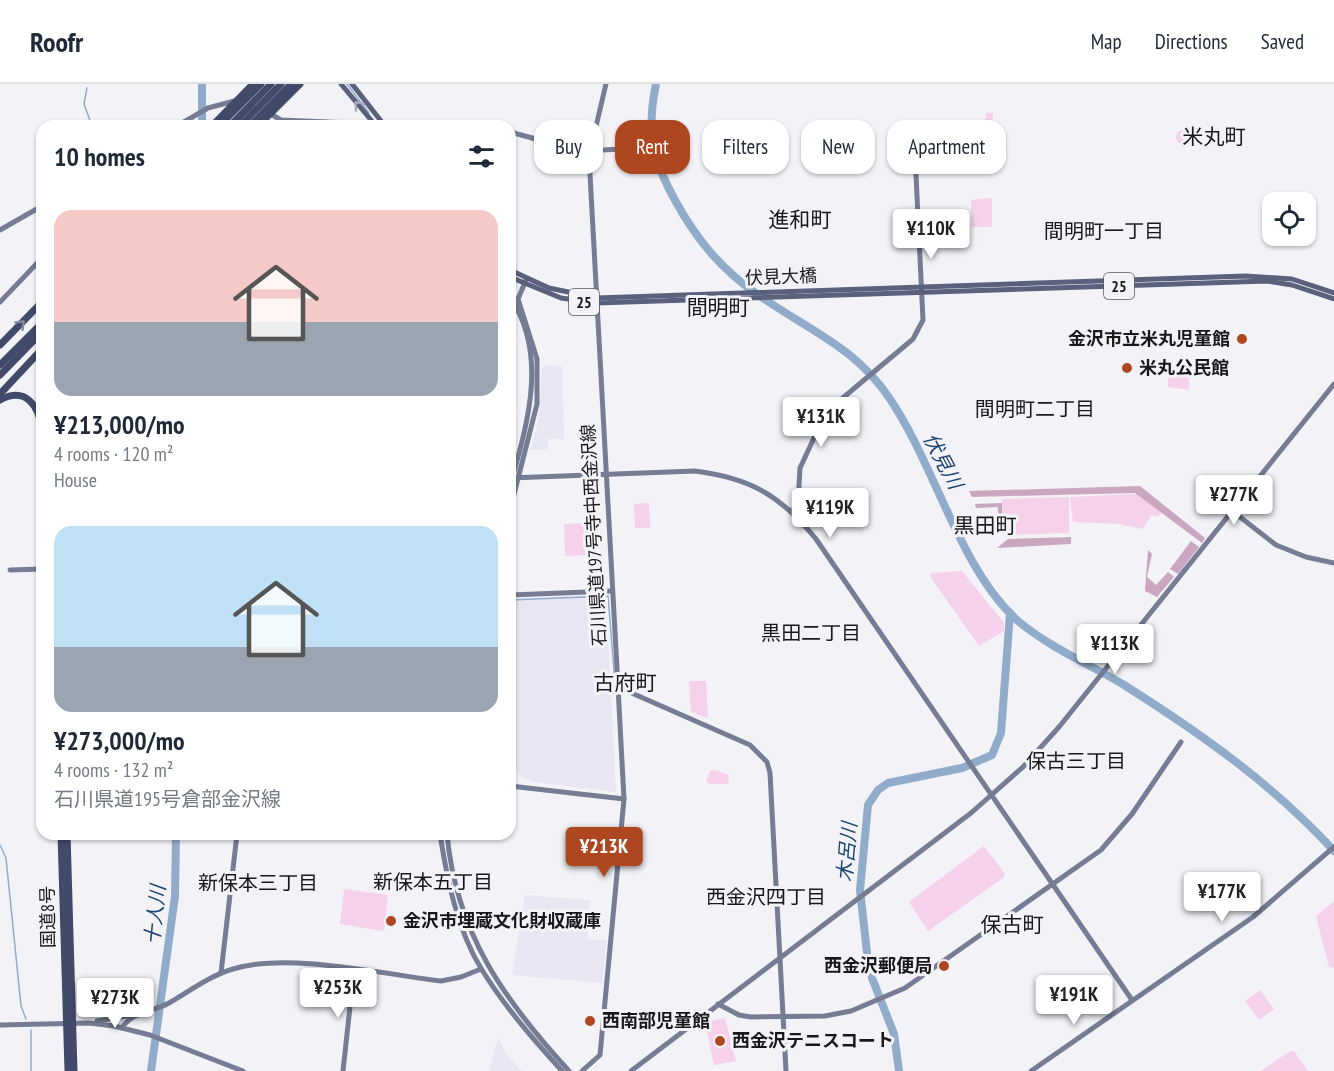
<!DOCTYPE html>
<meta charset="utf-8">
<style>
:root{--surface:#fff;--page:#f6f6f7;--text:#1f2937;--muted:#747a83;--line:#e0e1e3;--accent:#ae4720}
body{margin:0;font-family:"PT Sans Narrow","Noto Sans JP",sans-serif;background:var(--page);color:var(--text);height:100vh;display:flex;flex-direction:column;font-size:22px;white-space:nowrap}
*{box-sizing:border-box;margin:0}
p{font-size:20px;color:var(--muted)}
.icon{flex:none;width:33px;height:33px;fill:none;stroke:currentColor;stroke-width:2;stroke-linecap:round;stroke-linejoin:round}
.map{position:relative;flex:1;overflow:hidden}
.side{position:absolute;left:36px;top:36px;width:480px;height:720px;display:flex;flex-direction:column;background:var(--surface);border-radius:18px;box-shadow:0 2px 4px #0004}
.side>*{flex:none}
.top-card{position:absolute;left:534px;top:36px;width:570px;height:54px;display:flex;gap:12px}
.controls{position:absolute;left:1262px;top:108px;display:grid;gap:12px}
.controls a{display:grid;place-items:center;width:54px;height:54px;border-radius:12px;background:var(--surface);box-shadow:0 2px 4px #0004;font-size:30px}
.price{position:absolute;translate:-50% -51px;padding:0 14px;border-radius:6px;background:#fff;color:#222;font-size:20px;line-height:39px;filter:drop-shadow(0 2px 3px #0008)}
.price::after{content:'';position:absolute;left:50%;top:36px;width:18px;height:14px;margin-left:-9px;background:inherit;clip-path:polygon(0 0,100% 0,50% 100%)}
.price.active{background:var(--accent);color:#fff}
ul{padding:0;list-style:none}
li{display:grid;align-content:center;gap:12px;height:318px;padding:0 18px}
li span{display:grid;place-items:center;height:186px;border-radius:18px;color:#555}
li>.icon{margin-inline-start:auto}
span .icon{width:108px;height:108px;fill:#fffc;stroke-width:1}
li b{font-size:26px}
h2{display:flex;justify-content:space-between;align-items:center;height:72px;padding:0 18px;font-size:26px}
.tag{padding:0 21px;border-radius:18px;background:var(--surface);box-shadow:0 2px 4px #0004;font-size:21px;line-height:54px}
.tag.active{background:var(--accent);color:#fff}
header{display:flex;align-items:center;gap:36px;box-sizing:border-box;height:84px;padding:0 30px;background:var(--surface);border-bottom:2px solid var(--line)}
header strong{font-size:28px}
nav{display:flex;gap:33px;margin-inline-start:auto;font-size:21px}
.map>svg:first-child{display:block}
.built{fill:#e8e6f3}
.green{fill:#f5d1eb}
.forest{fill:#caa6c0}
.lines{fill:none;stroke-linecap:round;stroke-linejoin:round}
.stream{stroke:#90acca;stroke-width:1.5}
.river{stroke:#90acca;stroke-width:8}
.secondary{stroke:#757c94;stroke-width:5}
.primary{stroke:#59617d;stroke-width:5}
.highway{stroke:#414a69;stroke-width:7}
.highway-bridge{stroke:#414a69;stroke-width:7}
.oneway{stroke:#a6aaba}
.oneway2{stroke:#888da2}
.poi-dot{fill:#ae4720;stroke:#f3f2f7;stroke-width:2}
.labels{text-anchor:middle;stroke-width:6;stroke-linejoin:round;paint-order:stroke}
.shield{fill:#f3f2f7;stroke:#5a595c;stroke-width:1.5}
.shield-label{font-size:16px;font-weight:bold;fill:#18181a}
.street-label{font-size:18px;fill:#18181a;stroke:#f3f2f7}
.poi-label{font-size:18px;font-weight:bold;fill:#18181a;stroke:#f3f2f7;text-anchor:start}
.neighbourhood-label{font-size:20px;fill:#18181a;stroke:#f3f2f7}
.water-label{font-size:20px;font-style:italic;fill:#1e466f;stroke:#f3f2f7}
.quarter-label{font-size:21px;fill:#18181a;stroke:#f3f2f7}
</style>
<header>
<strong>Roofr</strong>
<nav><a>Map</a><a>Directions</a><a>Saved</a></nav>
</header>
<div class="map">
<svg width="1334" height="987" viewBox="0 0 1334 987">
<rect width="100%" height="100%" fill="#f3f2f7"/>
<g class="built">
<polygon points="545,281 562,282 564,355 548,355 548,365 531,366 539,333 542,285"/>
<polygon points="606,511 616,708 534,698 510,687 510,515"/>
<polygon points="525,811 590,816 587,855 607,856 602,899 512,891"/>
<polygon points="498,954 506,970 522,987 489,987"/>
</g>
<g class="green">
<polygon points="986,29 993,29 992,59 984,59"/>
<circle cx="1183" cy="53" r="7"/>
<polygon points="992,114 992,143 972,143 971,116"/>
<polygon points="1168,283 1189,284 1189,306 1168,303"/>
<polygon points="1139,410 1163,427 1158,433 1151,431 1143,445 1119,440 1073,438 1070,413"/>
<polygon points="1069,413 1069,449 1003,451 1002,415"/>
<polygon points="649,419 650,444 635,444 634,420"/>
<polygon points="585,439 587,471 565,472 564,440"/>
<polygon points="962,487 1004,539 1004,547 979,562 930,492 931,489"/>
<polygon points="689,597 706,597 708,634 691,628"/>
<polygon points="715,686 729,691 728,700 709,700 706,697 710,687"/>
<polygon points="984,762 1005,790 1003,794 928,847 909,818"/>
<polygon points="344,805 388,811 384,847 340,840"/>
<polygon points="1334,817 1334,884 1329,883 1316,832"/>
<polygon points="1260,906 1274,925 1259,936 1245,917"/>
<polygon points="725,934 736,977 714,981 705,938"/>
<polygon points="1290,967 1294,967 1308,987 1261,987"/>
</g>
<g class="forest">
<polygon points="1140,402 1205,454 1202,459 1135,409 972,413 969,407"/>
<polygon points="1002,419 1002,441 998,441 998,423 976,424 975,420"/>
<polygon points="1071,453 1071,460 997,464 1008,455"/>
<polygon points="1191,457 1199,463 1178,490 1170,485"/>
<polygon points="1148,466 1152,470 1147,493 1156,501 1168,488 1174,493 1157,513 1145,507"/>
</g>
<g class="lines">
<g class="stream">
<polyline points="347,0 369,29"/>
<polyline points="87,4 84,20 92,42"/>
<polyline points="39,214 42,211"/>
<polyline points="510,516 608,512 615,599"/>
<polyline points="0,761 6,774 21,922 26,935"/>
<polyline points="31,946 31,987"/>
</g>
<g class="river">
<polyline points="202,0 202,42"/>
<path d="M656 0C646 49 652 75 676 118 697 156 721 185 757 210 806 245 855 262 890 315 936 383 959 484 1018 537 1049 563 1089 580 1124 601 1200 649 1273 700 1334 767"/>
<polyline points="151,987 175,812 176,750"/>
<polyline points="899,987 894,950 872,894 867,869 860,806 868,721 878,706 888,699 962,684 992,671 1001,649 1010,529"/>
</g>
<g class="secondary">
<polyline points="606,0 589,72 618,603 750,661 767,678 770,689 786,987"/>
<polyline points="269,29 281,36 419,42"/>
<polyline points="177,42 208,24 238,16"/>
<polyline points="510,48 580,67 669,63"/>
<polyline points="0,146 42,122"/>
<path d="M510 213C549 271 527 341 510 402"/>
<polyline points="0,218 42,174"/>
<path d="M510 394 695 387C751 394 781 412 816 455L1132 916"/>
<polyline points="510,426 537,320 537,275 518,215 526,196"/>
<polyline points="1231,426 1276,461 1306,473 1334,479"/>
<polyline points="792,427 798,419 800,384 826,328 913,255 923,236 914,50"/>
<polyline points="10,486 42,485"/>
<polyline points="510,511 612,507"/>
<polyline points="510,702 624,715"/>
<path d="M440 750C447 795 457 846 482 886 505 923 533 955 562 987"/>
<path d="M447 750C456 849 504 916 569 987"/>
<polyline points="221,889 237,750"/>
<polyline points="718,920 739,931 751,933 825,932 851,927 905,904 1101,766 1132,730 1181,658"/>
<polyline points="97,937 132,931"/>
<polyline points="0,941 89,939 114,942 150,951 243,987"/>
<path d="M122 944C131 928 153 928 169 919 190 907 209 892 233 885 288 868 382 890 441 897L461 893 481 885"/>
<polyline points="343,987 354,886"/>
<polyline points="582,987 600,971 624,715 618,603"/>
<polyline points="631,987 971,729 1023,683 1059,643 1334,300"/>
<polyline points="1031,987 1253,833 1334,763"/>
</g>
<g class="primary">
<polyline points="341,0 376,42"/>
<polyline points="352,0 385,42"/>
<polyline points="510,186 549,204 597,214 1246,192 1292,195 1334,209"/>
<polyline points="510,193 561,214 597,219 1267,197 1292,201 1334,215"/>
</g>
<g class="highway">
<polyline points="212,42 253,0"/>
<polyline points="258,42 300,0"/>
<polyline points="0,261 42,218"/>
<polyline points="0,281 42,239"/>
<polyline points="0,291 42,248"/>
<polyline points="0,310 42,265"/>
<path d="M0 316C26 302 39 322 42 346"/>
<polyline points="61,750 68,987"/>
<polyline points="67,750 74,987"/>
</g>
<g class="highway-bridge">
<polyline points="219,42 261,0"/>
<polyline points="230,42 271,0"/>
<polyline points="240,42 281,0"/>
<polyline points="250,42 291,0"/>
</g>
</g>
<defs><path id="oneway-chevron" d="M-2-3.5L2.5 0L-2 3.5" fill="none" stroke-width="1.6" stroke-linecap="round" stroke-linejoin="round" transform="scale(1.5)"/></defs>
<use class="oneway" href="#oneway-chevron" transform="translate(358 21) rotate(-130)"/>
<use class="oneway2" href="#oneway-chevron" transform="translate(21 240) rotate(-45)"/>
<g class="poi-dot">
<circle cx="1242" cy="255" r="6"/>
<circle cx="1127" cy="284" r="6"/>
<circle cx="391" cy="837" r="6"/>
<circle cx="944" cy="882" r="6"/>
<circle cx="590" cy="937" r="6"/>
<circle cx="720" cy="957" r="6"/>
</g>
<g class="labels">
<g class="shield">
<rect x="1104" y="189" width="30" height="26" rx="4.5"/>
<rect x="569" y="205" width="30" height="26" rx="4.5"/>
</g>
<g class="shield-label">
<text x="1119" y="208">25</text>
<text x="584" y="224">25</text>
</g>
<g class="street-label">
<text transform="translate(781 193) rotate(-2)" y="6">伏見大橋</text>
<text transform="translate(594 451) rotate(-93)" y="6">石川県道197号寺中西金沢線</text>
<text transform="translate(48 833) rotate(-91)" y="6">国道8号</text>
</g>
<g class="poi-label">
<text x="1230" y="261" text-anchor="end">金沢市立米丸児童館</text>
<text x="1139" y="290">米丸公民館</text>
<text x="403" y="843">金沢市埋蔵文化財収蔵庫</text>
<text x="932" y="888" text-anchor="end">西金沢郵便局</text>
<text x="602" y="943">西南部児童館</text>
<text x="732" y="963">西金沢テニスコート</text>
</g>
<g class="neighbourhood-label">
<text x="1104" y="154">間明町一丁目</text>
<text x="1035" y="332">間明町二丁目</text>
<text x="811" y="556">黒田二丁目</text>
<text x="1076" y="684">保古三丁目</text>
<text x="433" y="805">新保本五丁目</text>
<text x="258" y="806">新保本三丁目</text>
<text x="766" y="820">西金沢四丁目</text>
</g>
<g class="water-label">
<text transform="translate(943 377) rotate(62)" y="7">伏見川</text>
<text transform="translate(847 768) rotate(-85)" y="7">木呂川</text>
<text transform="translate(155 831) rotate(-84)" y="7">十人川</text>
</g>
<g class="quarter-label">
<text x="1214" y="60">米丸町</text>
<text x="800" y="143">進和町</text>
<text x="718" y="231">間明町</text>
<text x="985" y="449">黒田町</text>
<text x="625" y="606">古府町</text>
<text x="1012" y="848">保古町</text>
</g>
</g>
</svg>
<div class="controls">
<a><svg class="icon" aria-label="locate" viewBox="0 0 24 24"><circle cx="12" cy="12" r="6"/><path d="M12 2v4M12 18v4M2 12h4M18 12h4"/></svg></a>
</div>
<b class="price" style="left:931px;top:176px">¥110K</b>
<b class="price" style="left:821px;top:364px">¥131K</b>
<b class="price" style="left:1234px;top:442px">¥277K</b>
<b class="price" style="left:830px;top:455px">¥119K</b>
<b class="price" style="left:1115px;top:591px">¥113K</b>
<b class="price active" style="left:604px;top:794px">¥213K</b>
<b class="price" style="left:1222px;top:839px">¥177K</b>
<b class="price" style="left:338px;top:935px">¥253K</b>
<b class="price" style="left:1074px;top:942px">¥191K</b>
<b class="price" style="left:115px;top:945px">¥273K</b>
<div class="top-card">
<a class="tag">Buy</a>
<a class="tag active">Rent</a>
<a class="tag">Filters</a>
<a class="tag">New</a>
<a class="tag">Apartment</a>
</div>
<section class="side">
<h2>10 homes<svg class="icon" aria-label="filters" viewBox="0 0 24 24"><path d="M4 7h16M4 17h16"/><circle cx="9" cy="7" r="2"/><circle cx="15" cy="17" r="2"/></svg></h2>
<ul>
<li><span style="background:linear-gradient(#f6c9c9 60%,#9aa5b1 0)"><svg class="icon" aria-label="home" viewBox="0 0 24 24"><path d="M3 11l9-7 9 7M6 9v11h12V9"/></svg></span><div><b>¥213,000/mo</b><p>4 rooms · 120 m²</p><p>House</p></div></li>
<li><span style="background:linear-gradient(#bfe0f5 65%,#9aa5b1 0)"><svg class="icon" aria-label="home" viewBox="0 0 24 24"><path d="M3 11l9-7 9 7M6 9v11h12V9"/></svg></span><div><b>¥273,000/mo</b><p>4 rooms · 132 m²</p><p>石川県道195号倉部金沢線</p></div></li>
</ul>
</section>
</div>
